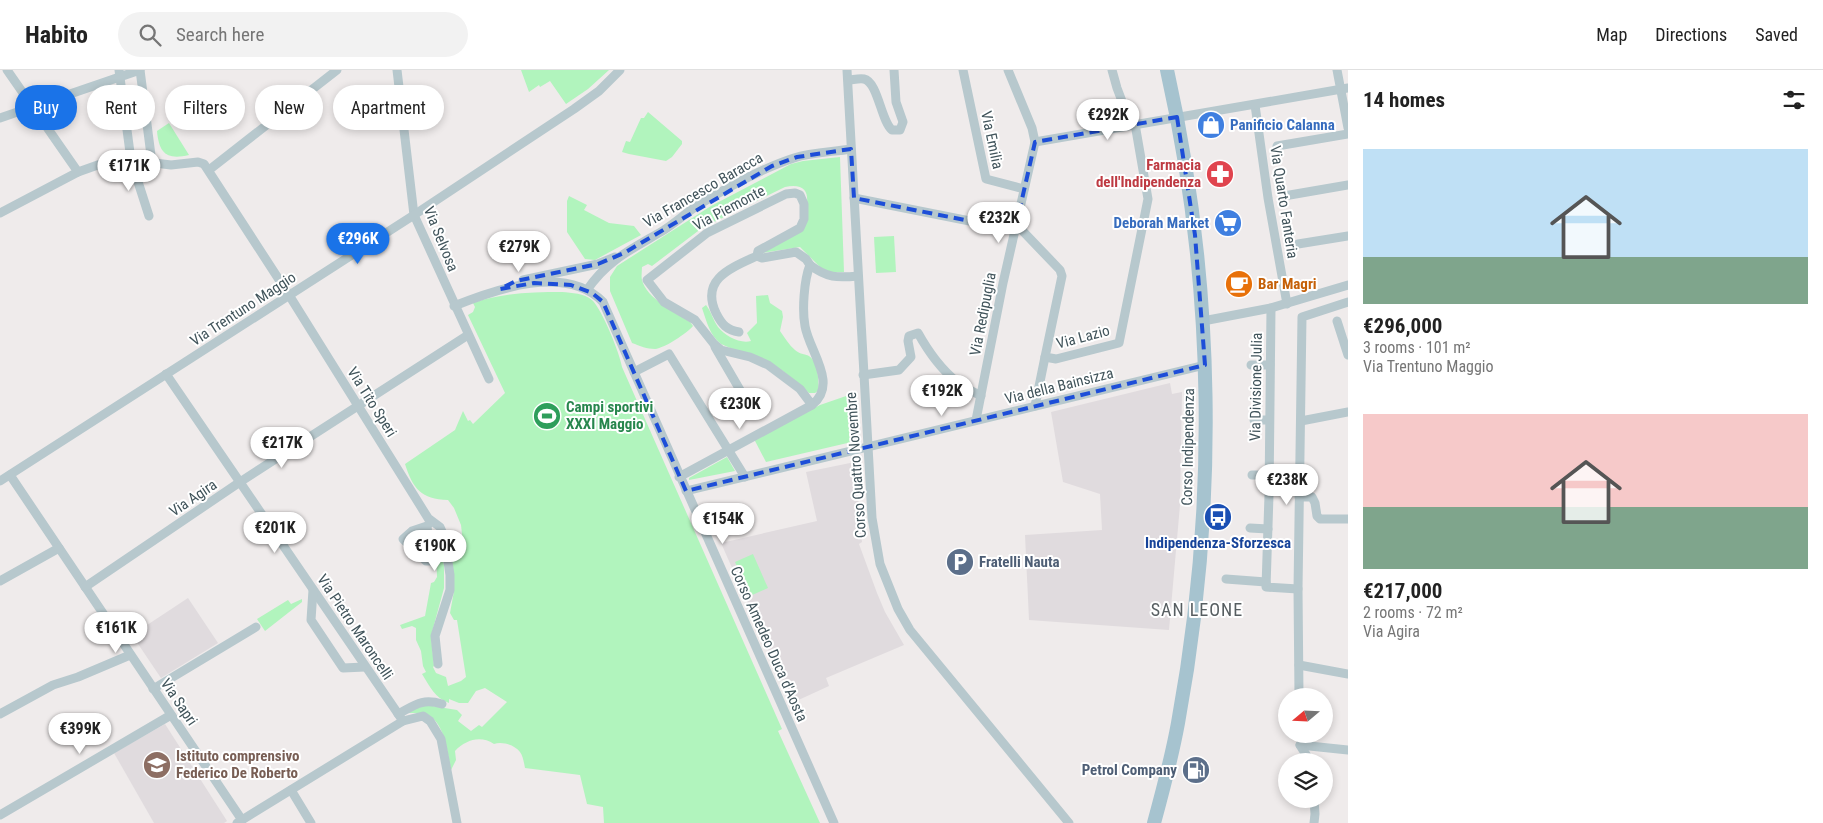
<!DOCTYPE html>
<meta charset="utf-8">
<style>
:root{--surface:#fff;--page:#f2f2f2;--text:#222;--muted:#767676;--line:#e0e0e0;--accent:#1a73e8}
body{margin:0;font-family:"Roboto Condensed",sans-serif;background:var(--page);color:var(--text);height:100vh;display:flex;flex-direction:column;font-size:19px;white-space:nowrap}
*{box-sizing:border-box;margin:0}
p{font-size:16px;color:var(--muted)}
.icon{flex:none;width:28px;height:28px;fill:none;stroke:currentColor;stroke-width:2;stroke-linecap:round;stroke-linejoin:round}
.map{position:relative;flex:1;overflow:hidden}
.panel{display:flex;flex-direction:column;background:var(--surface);width:475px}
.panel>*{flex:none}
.banner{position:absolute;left:15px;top:15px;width:475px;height:45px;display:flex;gap:10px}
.needle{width:32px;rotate:251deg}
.buttons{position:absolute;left:1278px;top:618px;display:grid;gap:10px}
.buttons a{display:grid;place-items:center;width:55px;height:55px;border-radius:50%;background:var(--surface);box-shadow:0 2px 8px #0003;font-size:25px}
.price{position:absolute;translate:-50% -42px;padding:0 11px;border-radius:18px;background:#fff;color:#222;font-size:16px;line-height:32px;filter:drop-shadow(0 1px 2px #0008)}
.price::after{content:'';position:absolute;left:50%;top:30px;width:15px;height:11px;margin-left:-8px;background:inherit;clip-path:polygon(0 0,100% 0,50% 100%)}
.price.selected{background:var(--accent);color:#fff}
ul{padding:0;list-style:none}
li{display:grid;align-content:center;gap:10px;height:265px;padding:0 15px}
li span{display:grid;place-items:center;height:155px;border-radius:0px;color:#555}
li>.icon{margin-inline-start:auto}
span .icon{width:90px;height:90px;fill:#fffc;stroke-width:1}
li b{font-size:21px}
h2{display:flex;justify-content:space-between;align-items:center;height:60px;padding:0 15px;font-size:21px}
.chip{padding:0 18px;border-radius:22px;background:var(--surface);box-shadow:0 2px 8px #0003;font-size:18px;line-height:45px}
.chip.selected{background:var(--accent);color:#fff}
header{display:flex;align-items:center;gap:30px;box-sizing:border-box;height:70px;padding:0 25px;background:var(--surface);border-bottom:1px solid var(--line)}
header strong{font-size:24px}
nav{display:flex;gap:28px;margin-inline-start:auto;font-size:18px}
.search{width:350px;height:45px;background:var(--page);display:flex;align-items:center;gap:12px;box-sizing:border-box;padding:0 18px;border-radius:28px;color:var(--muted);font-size:19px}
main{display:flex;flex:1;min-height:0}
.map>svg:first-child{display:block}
.education{fill:#e0dbde}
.green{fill:#b1f4bd}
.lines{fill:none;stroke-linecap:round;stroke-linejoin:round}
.street{stroke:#b7c8cd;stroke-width:9}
.primary{stroke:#a6c3cf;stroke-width:14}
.marked{fill:none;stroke:#1d4ed8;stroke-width:4;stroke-dasharray:10 6;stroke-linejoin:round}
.labels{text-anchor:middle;stroke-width:4;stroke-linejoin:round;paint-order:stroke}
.shop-label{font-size:15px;font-weight:bold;fill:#366cbe;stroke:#fff;text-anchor:start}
.street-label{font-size:15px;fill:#41545b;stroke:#fff}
.health-label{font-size:15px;font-weight:bold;fill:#be3a42;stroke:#fff;text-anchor:end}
.food-label{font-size:15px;font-weight:bold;fill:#c56008;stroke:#fff;text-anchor:start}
.leisure-label{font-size:15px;font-weight:bold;fill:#27864d;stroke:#fff;text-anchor:start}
.transit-label{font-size:15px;font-weight:bold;fill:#164399;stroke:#fff}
.service-label{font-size:15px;font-weight:bold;fill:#4e5e75;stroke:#fff;text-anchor:start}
.education-label{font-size:15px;font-weight:bold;fill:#785e54;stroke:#fff;text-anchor:start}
.quarter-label{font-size:18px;letter-spacing:1px;fill:#575e61;stroke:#fff}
</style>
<header>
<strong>Habito</strong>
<div class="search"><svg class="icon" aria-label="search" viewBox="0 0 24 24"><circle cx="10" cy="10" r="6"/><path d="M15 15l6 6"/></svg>Search here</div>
<nav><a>Map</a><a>Directions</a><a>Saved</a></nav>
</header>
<main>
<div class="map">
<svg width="1348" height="753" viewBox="0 0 1348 753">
<rect width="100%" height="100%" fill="#efebeb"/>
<g class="education">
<polygon points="1170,313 1172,324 1182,322 1180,435 1169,560 1029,550 1025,465 1102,460 1100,424 1063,412 1051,342"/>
<polygon points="855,392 862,472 859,474 877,523 885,542 904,575 826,608 829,616 792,633 721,473 817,451 806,402"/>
<polygon points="188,528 218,573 161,608 132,565"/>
<polygon points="165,654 227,751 224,753 154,753 114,683"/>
</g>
<g class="green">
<polygon points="521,0 609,0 588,19 566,34 550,11 540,17 539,15 529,22"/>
<polygon points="648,42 682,71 682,74 672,87 666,91 629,84 622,82 626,71 630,72 641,48 644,48"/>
<path d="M169 53 189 85C167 90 159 84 157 61Z"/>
<path d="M840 87 844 202 829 203 824 201 800 177 762 183 797 164C804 146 821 110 785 117L702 158 652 196 648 194 642 197C642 201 641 206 642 210 646 228 676 243 690 252L693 256C687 263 665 278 655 279 647 279 640 276 632 273L610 221V207L617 196 711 136 791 94 803 91Z"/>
<polygon points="569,126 587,135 584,140 609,153 634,156 641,165 595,190 585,189 567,162 567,131"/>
<polygon points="894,166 896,202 876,203 874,167"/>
<path d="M562 222C572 223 584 223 592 230 602 239 620 284 622 297L782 659 778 661 820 753H604L603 737 587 734 580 705 525 698C524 693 523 686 520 682 515 675 502 671 494 674 480 665 466 670 455 681L456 690 451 700C447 680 445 652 425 643H408L409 641 426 635 457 640 462 645 458 651 471 661 479 655 482 657 507 632 485 618 476 621 468 633H459L449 629V633C435 628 430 617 422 604L426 602 423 596 421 581 416 570V558L412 556 402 559 400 555 425 546 431 513 434 512 437 507 435 460 439 464 444 496V518L431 566 434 596 433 597 436 603 446 607 448 616 461 611 466 607 457 550H454L450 543 454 521 452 492 463 473 461 455 454 438 448 430C421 429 413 419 405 394L455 360 463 341 468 351 470 350 473 354 505 323 468 245 473 242 475 237 473 233C502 223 531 222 562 222Z"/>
<path d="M768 225 770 233 782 241 783 247 780 261C785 268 789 275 795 280 799 284 805 284 809 286 819 293 818 309 819 320L815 323H809L783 301 721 274C709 264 707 252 702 238L706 235C711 241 713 250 718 257 725 266 740 274 751 271L747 263 757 253 756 226Z"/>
<polygon points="849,325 850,337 854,337 856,371 766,392 754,369 820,335"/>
<polygon points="727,387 735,401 689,410 689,408"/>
<polygon points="753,484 768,518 750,526 735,492"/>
<polygon points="302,529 302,532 265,561 257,549 288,530 291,534"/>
</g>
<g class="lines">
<g class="street">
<polyline points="7,0 78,102"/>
<polyline points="119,0 131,90 149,146"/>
<polyline points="140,0 152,93"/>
<polyline points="397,0 414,145 489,309"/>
<polyline points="847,0 872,448 880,494 898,539 910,560 1069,753"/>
<polyline points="963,0 986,109 1024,119"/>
<polyline points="1112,0 1117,18 1131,55"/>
<polyline points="1337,0 1348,58"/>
<path d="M848 10C852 10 859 8 864 9 878 12 881 51 892 60H900L903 52 896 32 894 0"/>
<polyline points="1255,35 1268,128 1287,234"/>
<polyline points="0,48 140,0"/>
<polyline points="1035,72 1348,18"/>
<polyline points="1277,76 1348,64"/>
<polyline points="209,100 337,0"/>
<polyline points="1284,126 1348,115"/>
<polyline points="854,128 1015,160"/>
<polyline points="0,143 78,102 109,91 131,90 171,95 198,92 204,94 289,225 428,448 440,457 444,466 450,505 450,520 435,566 438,594"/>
<polyline points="1016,154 1060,200 1062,206 1045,287 1056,289 1119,273 1148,129 1135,54"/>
<polyline points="1298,174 1348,166"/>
<path d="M757 186 758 181 800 158 804 149V134L800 125 795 123 786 124 707 163 647 210 664 232 695 250 714 274 721 280 750 287 768 295 800 319 812 335C839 314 809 281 805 256 802 240 804 210 810 195 827 208 837 208 858 206"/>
<polyline points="523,210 598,194 615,187"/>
<path d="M587 220C608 189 634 178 664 160 675 153 685 144 695 137 726 118 760 99 794 88 812 82 833 82 851 79"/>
<path d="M454 236C496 219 566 194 603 232L834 753"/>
<polyline points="1271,238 1269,425 1266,517 1298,519"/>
<polyline points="1203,251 1271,238 1348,215"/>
<polyline points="1337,251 1348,285"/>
<path d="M739 262C727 260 722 255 716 243 700 209 731 198 757 186L762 188 796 182 806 189 810 195"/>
<polyline points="715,277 754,344"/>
<polyline points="1251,295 1270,295"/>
<polyline points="634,302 669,284 745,407"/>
<polyline points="166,304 403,651"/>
<path d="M863 305 899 300 911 287 908 271 909 266 918 263C928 281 942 300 957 312 964 318 974 322 981 326"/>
<polyline points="1035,336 1045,287"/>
<polyline points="976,350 1003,213 1035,72 1032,58 1008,0"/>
<polyline points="1254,350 1269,350"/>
<polyline points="1301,351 1348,342"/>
<polyline points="10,405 242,750"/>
<polyline points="1252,405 1269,405"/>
<polyline points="679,407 812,335"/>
<polyline points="0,411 414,145 574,39 599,21 620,0"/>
<polyline points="686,421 1205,295"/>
<polyline points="1299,427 1312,427 1315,433 1317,446 1320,449 1348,449"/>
<polyline points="427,456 431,491 426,491 403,469 412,461 427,456 431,451"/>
<polyline points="1250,458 1268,459"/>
<polyline points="1226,509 1266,512"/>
<polyline points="0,511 59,478"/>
<polyline points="85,517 240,412 468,265"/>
<polyline points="313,520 311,550 343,598 365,597"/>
<polyline points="1299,595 1348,604"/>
<polyline points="153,619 256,557"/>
<polyline points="1299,626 1298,519 1302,247 1348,232"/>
<polyline points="0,644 53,615 78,607 130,585"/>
<path d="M398 644C415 635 422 628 442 634"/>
<polyline points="1300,675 1348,680"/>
<polyline points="1300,675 1310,691"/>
<polyline points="291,720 311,753"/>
<polyline points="0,745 171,645"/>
<polyline points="237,753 403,651 423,646 430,651 441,669 457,753"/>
<polyline points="1314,753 1315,744 1314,729"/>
</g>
<path class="primary" d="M1154 753C1163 720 1172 686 1178 653 1218 437 1215 214 1167 0"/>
</g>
<path class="marked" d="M1177 47 1195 165 1205 295 686 421 603 232 592 223 571 215 534 213 500 219 516 211 598 194 624 183 772 96 797 87 851 79 854 128 1015 160 1035 72Z"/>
<defs>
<symbol id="shop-disc" viewBox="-11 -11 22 22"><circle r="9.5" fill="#3f7fe0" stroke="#fff"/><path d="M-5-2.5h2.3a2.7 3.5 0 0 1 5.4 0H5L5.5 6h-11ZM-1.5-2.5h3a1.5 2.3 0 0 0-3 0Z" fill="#fff"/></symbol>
<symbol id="pharmacy-disc" viewBox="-11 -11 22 22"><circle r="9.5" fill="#e0444e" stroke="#fff"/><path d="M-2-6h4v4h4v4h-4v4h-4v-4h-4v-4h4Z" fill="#fff"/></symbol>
<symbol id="supermarket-disc" viewBox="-11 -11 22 22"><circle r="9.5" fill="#3f7fe0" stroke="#fff"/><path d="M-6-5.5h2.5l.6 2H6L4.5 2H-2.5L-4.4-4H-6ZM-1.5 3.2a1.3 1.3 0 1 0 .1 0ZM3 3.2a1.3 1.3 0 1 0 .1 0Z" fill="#fff"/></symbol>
<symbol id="cafe-disc" viewBox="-11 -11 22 22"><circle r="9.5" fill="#e8710a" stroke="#fff"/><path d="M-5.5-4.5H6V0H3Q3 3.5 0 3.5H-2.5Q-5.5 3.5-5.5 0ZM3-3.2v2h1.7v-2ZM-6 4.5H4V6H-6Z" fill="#fff"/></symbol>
<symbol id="stadium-disc" viewBox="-11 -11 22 22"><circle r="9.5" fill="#2e9e5b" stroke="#fff"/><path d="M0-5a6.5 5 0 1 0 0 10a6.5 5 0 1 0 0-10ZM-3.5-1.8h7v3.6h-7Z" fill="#fff"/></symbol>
<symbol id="bus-disc" viewBox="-11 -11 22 22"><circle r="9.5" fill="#1a4fb4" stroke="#fff"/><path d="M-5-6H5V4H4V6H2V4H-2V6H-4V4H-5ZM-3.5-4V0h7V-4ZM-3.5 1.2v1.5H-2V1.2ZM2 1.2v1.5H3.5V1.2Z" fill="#fff"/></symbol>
<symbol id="parking-disc" viewBox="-11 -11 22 22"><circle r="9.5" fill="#5c6f8a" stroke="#fff"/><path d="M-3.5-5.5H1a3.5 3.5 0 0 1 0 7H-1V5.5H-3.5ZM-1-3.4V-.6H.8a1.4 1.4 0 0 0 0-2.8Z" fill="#fff"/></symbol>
<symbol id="school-disc" viewBox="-11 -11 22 22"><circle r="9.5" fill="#8d6e63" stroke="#fff"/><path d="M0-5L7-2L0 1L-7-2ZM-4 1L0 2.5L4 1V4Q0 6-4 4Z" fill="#fff"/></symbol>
<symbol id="fuel-disc" viewBox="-11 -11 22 22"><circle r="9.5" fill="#5c6f8a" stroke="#fff"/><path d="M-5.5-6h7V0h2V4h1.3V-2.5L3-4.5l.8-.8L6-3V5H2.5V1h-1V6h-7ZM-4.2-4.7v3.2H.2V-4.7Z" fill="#fff"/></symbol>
</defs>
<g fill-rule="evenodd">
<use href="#shop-disc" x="1195" y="39" width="32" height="32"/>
<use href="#pharmacy-disc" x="1204" y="88" width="32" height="32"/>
<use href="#supermarket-disc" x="1212" y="137" width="32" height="32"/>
<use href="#cafe-disc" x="1223" y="198" width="32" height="32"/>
<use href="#stadium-disc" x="531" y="330" width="32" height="32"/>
<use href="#bus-disc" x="1202" y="431" width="32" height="32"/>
<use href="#parking-disc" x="944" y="476" width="32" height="32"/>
<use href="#school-disc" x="141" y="679" width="32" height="32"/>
<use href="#fuel-disc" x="1180" y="684" width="32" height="32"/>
</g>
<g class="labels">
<g class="shop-label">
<text x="1230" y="60">Panificio Calanna</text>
<text x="1209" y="158" text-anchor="end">Deborah Market</text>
</g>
<g class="street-label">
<text transform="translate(992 70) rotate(78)" y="5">Via Emilia</text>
<text transform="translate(703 120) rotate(-30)" y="5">Via Francesco Baracca</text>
<text transform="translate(1284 132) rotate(81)" y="5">Via Quarto Fanteria</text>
<text transform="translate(729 138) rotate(-28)" y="5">Via Piemonte</text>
<text transform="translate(441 169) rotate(68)" y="5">Via Selvosa</text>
<text transform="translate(243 239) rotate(-33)" y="5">Via Trentuno Maggio</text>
<text transform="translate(983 244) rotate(-79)" y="5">Via Redipuglia</text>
<text transform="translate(1083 267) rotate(-15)" y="5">Via Lazio</text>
<text transform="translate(1059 316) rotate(-14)" y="5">Via della Bainsizza</text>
<text transform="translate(1256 317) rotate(-89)" y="5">Via Divisione Julia</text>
<text transform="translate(372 332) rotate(58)" y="5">Via Tito Speri</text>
<text transform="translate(1188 377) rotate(-89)" y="5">Corso Indipendenza</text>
<text transform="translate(856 395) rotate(-94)" y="5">Corso Quattro Novembre</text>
<text transform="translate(193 428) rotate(-34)" y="5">Via Agira</text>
<text transform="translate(355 557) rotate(56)" y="5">Via Pietro Maroncelli</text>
<text transform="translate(769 574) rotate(66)" y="5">Corso Amedeo Duca d'Aosta</text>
<text transform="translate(179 632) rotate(56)" y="5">Via Sapri</text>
</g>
<g class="health-label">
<text x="1201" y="100">Farmacia<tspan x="1201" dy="17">dell'Indipendenza</tspan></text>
</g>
<g class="food-label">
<text x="1258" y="219">Bar Magri</text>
</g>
<g class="leisure-label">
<text x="566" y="342">Campi sportivi<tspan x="566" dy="17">XXXI Maggio</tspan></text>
</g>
<g class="transit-label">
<text x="1218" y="478">Indipendenza-Sforzesca</text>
</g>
<g class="service-label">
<text x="979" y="497">Fratelli Nauta</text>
<text x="1177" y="705" text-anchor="end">Petrol Company</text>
</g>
<g class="education-label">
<text x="176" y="691">Istituto comprensivo<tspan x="176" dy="17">Federico De Roberto</tspan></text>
</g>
<g class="quarter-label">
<text x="1197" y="546">SAN LEONE</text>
</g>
</g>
</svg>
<div class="buttons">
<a><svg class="needle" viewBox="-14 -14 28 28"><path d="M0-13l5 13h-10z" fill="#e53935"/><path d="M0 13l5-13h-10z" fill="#767676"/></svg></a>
<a><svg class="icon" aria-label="layers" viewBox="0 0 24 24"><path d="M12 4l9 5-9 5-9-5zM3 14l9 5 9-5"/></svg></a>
</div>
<b class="price" style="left:1108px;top:71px">€292K</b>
<b class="price" style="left:129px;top:122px">€171K</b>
<b class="price" style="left:999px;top:174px">€232K</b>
<b class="price selected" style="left:358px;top:195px">€296K</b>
<b class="price" style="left:519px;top:203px">€279K</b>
<b class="price" style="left:942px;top:347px">€192K</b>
<b class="price" style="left:740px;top:360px">€230K</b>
<b class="price" style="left:282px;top:399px">€217K</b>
<b class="price" style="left:1287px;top:436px">€238K</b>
<b class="price" style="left:723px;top:475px">€154K</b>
<b class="price" style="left:275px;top:484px">€201K</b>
<b class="price" style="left:435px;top:502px">€190K</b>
<b class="price" style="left:116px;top:584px">€161K</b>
<b class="price" style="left:80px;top:685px">€399K</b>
<div class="banner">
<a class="chip selected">Buy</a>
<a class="chip">Rent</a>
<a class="chip">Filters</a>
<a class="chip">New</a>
<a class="chip">Apartment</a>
</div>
</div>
<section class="panel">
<h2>14 homes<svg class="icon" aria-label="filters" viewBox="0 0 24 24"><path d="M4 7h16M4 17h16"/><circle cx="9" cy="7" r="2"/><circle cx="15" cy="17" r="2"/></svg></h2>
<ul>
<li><span style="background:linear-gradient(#bfe0f5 70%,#7fa58c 0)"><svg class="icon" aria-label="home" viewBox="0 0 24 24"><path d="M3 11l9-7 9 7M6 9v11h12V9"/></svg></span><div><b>€296,000</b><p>3 rooms · 101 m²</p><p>Via Trentuno Maggio</p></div></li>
<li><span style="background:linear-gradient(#f6c9c9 60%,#7fa58c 0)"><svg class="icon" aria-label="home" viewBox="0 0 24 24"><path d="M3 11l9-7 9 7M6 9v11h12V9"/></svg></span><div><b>€217,000</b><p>2 rooms · 72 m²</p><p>Via Agira</p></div></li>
</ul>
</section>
</main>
